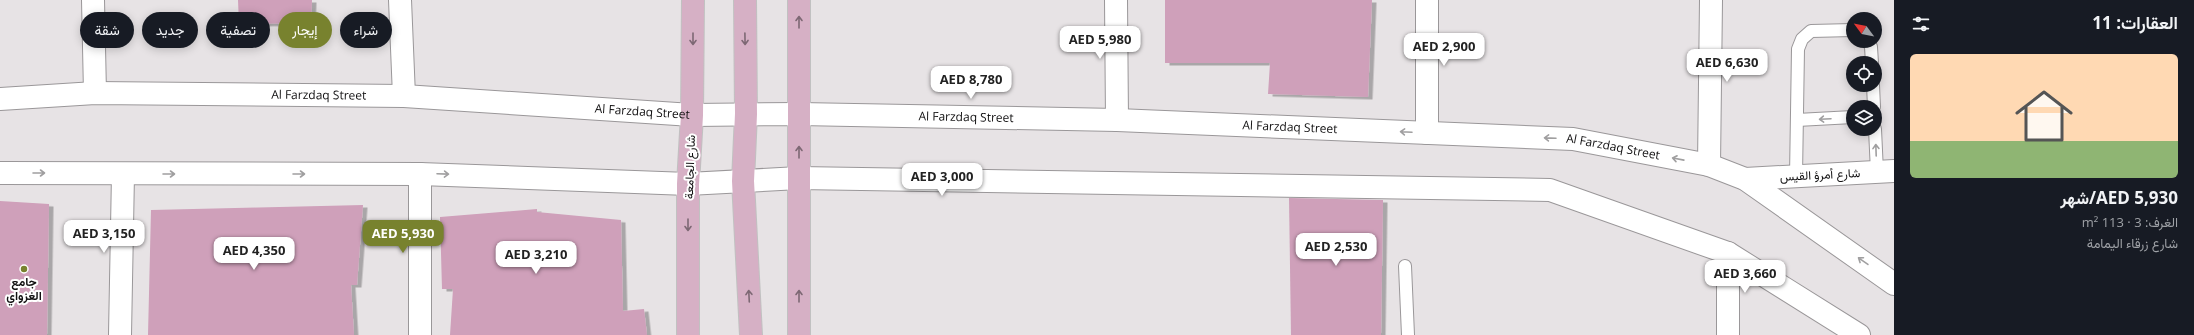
<!DOCTYPE html>
<html lang="ar">
<meta charset="utf-8">
<style>
:root{--surface:#171b24;--page:#20242c;--text:#f1f3f6;--muted:#9ea1a6;--line:#363941;--accent:#78822e}
body{margin:0;font-family:"Open Sans",Vazirmatn,sans-serif;background:var(--page);color:var(--text);direction:rtl;height:100vh;display:flex;flex-direction:column;font-size:15px;white-space:nowrap}
*{box-sizing:border-box;margin:0}
p{font-size:13px;color:var(--muted)}
.icon{flex:none;width:22px;height:22px;fill:none;stroke:currentColor;stroke-width:2;stroke-linecap:round;stroke-linejoin:round}
.map{position:relative;flex:1;overflow:hidden;direction:ltr}
.drawer{display:flex;flex-direction:column;background:var(--surface);width:300px}
.drawer>*{flex:none}
.guide{position:absolute;left:12px;top:12px;width:380px;height:36px;direction:rtl;display:flex;gap:8px}
.needle{width:26px;rotate:302deg}
.buttons{position:absolute;left:1846px;top:12px;display:grid;gap:8px}
.buttons a{display:grid;place-items:center;width:36px;height:36px;border-radius:50%;background:var(--surface);box-shadow:0 2px 10px #0003;font-size:20px}
.price{position:absolute;translate:-50% -34px;padding:0 9px;border-radius:8px;background:#fff;color:#222;font-size:13px;line-height:26px;filter:drop-shadow(0 1px 2px #0008)}
.price::after{content:'';position:absolute;left:50%;top:24px;width:12px;height:9px;margin-left:-6px;background:inherit;clip-path:polygon(0 0,100% 0,50% 100%)}
.price.current{background:var(--accent);color:#fff}
ul{padding:0;list-style:none}
li{display:grid;align-content:center;gap:8px;height:212px;padding:0 16px}
li+li{border-top:1px solid var(--line)}
li span{display:grid;place-items:center;height:124px;border-radius:6px;color:#555}
li>.icon{margin-inline-start:auto}
span .icon{width:72px;height:72px;fill:#fffc;stroke-width:1}
li b{font-size:17px}
h2{display:flex;justify-content:space-between;align-items:center;height:48px;padding:0 16px;font-size:17px}
.chip{padding:0 14px;border-radius:18px;background:var(--surface);box-shadow:0 2px 10px #0003;font-size:14px;line-height:36px}
.chip.current{background:var(--accent);color:#fff}
main{display:flex;flex:1;min-height:0}
.map>svg:first-child{display:block}
.building{fill:#cfa0ba;filter:url(#shadow)}
.lines{fill:none;stroke-linecap:round;stroke-linejoin:round}
.lane-casing{stroke:#9a9799;stroke-width:14}
.street-casing{stroke:#9a9799;stroke-width:24}
.secondary-casing{stroke:#9a9799;stroke-width:24}
.primary-casing{stroke:#c1c1c1;stroke-width:24}
.lane{stroke:#fff;stroke-width:12}
.street{stroke:#fff;stroke-width:22}
.secondary{stroke:#fff;stroke-width:22}
.primary{stroke:#d6b0c5;stroke-width:22}
.oneway{stroke:#7d6874}
.oneway2{stroke:#a09fa0}
.poi-dot{fill:#78822e;stroke:#fff;stroke-width:1.5}
.labels{text-anchor:middle;stroke-width:4;stroke-linejoin:round;paint-order:stroke}
.street-label{font-size:12px;fill:#111011;stroke:#fff}
.poi-label{font-size:12px;font-weight:bold;fill:#111011;stroke:#fff}
</style>
<main>
<section class="drawer">
<h2>العقارات: 11<svg class="icon" aria-label="filters" viewBox="0 0 24 24"><path d="M4 7h16M4 17h16"/><circle cx="9" cy="7" r="2"/><circle cx="15" cy="17" r="2"/></svg></h2>
<ul>
<li><span style="background:linear-gradient(#ffd9b3 70%,#8fb573 0)"><svg class="icon" aria-label="home" viewBox="0 0 24 24"><path d="M3 11l9-7 9 7M6 9v11h12V9"/></svg></span><div><b>AED 5,930/شهر</b><p>الغرف: 3 · 113 m²</p><p>شارع زرقاء اليمامة</p></div></li>
</ul>
</section>
<div class="map">
<svg width="1894" height="335" viewBox="0 0 1894 335">
<defs>
<filter id="shadow"><feDropShadow dx="4.5" dy="2.5" stdDeviation="0" flood-color="#0004"/></filter>
</defs>
<rect width="100%" height="100%" fill="#e7e3e5"/>
<g class="building">
<polygon points="238,0 312,0 311,23 239,24"/>
<polygon points="1165,0 1372,0 1368,97 1268,94 1270,63 1165,63"/>
<polygon points="1289,198 1383,200 1381,335 1291,335"/>
<polygon points="0,201 49,204 47,335 0,335"/>
<polygon points="363,205 357,285 351,285 354,335 148,335 151,210"/>
<polygon points="537,209 537,212 621,220 623,311 644,309 647,335 450,335 453,289 442,289 440,217"/>
</g>
<g class="lines">
<defs>
<g id="lane">
<polyline points="1868,41 1871,47 1872,63"/>
<polyline points="1873,85 1874,107"/>
<polyline points="1797,120 1853,117"/>
<polyline points="1875,129 1877,172"/>
<polyline points="1796,176 1798,49 1802,39 1811,31 1853,30"/>
<polyline points="1405,266 1408,335"/>
</g>
<g id="street">
<polyline points="93,0 95,93"/>
<polyline points="400,0 404,96"/>
<polyline points="1116,0 1117,120"/>
<polyline points="1427,0 1427,133"/>
<polyline points="1709,165 1711,0"/>
<polyline points="1745,179 1894,171"/>
<polyline points="1728,253 1728,335"/>
<polyline points="120,335 123,174"/>
<polyline points="420,335 420,174"/>
</g>
<g id="secondary">
<path id="s1" d="M0 99 95 93 404 96 692 115 800 114 1117 120 1573 139 1709 165 1745 179 1894 284"/>
<polyline points="0,173 420,174 688,184 799,178 1550,190 1728,253 1859,335"/>
</g>
<g id="primary">
<polyline points="745,0 746,114 743,181 751,335"/>
<polyline points="688,335 688,184 692,115 693,0"/>
<polyline points="799,335 799,0"/>
</g>
</defs>
<use href="#lane" class="lane-casing"/>
<use href="#street" class="street-casing"/>
<use href="#secondary" class="secondary-casing"/>
<use href="#primary" class="primary-casing"/>
<use href="#lane" class="lane"/>
<use href="#street" class="street"/>
<use href="#secondary" class="secondary"/>
<use href="#primary" class="primary"/>
</g>
<defs><path id="oneway-shaft" d="M-6 0H5M1.5-3L5.5 0L1.5 3" fill="none" stroke-width="1.6" stroke-linecap="round" stroke-linejoin="round"/></defs>
<g class="oneway">
<use href="#oneway-shaft" transform="translate(799 22) rotate(-90)"/>
<use href="#oneway-shaft" transform="translate(693 39) rotate(90)"/>
<use href="#oneway-shaft" transform="translate(745 39) rotate(89)"/>
<use href="#oneway-shaft" transform="translate(799 152) rotate(-90)"/>
<use href="#oneway-shaft" transform="translate(688 225) rotate(90)"/>
<use href="#oneway-shaft" transform="translate(749 296) rotate(-93)"/>
<use href="#oneway-shaft" transform="translate(799 296) rotate(-90)"/>
</g>
<g class="oneway2">
<use href="#oneway-shaft" transform="translate(1825 119) rotate(177)"/>
<use href="#oneway-shaft" transform="translate(1406 132) rotate(-177)"/>
<use href="#oneway-shaft" transform="translate(1550 138) rotate(-178)"/>
<use href="#oneway-shaft" transform="translate(1876 150) rotate(-92)"/>
<use href="#oneway-shaft" transform="translate(1678 159) rotate(-169)"/>
<use href="#oneway-shaft" transform="translate(39 173)"/>
<use href="#oneway-shaft" transform="translate(169 174)"/>
<use href="#oneway-shaft" transform="translate(299 174)"/>
<use href="#oneway-shaft" transform="translate(443 174) rotate(2)"/>
<use href="#oneway-shaft" transform="translate(1863 261) rotate(-145)"/>
</g>
<circle class="poi-dot" cx="24" cy="269" r="4"/>
<g class="labels">
<g class="street-label">
<text dy="4" stroke="none"><textPath href="#s1" startOffset="319">Al Farzdaq Street</textPath></text>
<text dy="4" stroke="none"><textPath href="#s1" startOffset="643">Al Farzdaq Street</textPath></text>
<text dy="4" stroke="none"><textPath href="#s1" startOffset="967">Al Farzdaq Street</textPath></text>
<text dy="4" stroke="none"><textPath href="#s1" startOffset="1291">Al Farzdaq Street</textPath></text>
<text dy="4" stroke="none"><textPath href="#s1" startOffset="1615">Al Farzdaq Street</textPath></text>
<text transform="translate(690 167) rotate(-88)" y="4">شارع الجامعة</text>
<text transform="translate(1820 175) rotate(-3)" y="4">شارع أمرؤ القيس</text>
</g>
<g class="poi-label">
<text x="24" y="286">جامع<tspan x="24" dy="14">الغزواي</tspan></text>
</g>
</g>
</svg>
<div class="buttons">
<a><svg class="needle" viewBox="-14 -14 28 28"><path d="M0-13l5 13h-10z" fill="#e53935"/><path d="M0 13l5-13h-10z" fill="#9ea1a6"/></svg></a>
<a><svg class="icon" aria-label="locate" viewBox="0 0 24 24"><circle cx="12" cy="12" r="6"/><path d="M12 2v4M12 18v4M2 12h4M18 12h4"/></svg></a>
<a><svg class="icon" aria-label="layers" viewBox="0 0 24 24"><path d="M12 4l9 5-9 5-9-5zM3 14l9 5 9-5"/></svg></a>
</div>
<b class="price" style="left:1100px;top:60px">AED 5,980</b>
<b class="price" style="left:1444px;top:67px">AED 2,900</b>
<b class="price" style="left:1727px;top:83px">AED 6,630</b>
<b class="price" style="left:971px;top:100px">AED 8,780</b>
<b class="price" style="left:942px;top:197px">AED 3,000</b>
<b class="price" style="left:104px;top:254px">AED 3,150</b>
<b class="price current" style="left:403px;top:254px">AED 5,930</b>
<b class="price" style="left:1336px;top:267px">AED 2,530</b>
<b class="price" style="left:254px;top:271px">AED 4,350</b>
<b class="price" style="left:536px;top:275px">AED 3,210</b>
<b class="price" style="left:1745px;top:294px">AED 3,660</b>
<div class="guide">
<a class="chip">شراء</a>
<a class="chip current">إيجار</a>
<a class="chip">تصفية</a>
<a class="chip">جديد</a>
<a class="chip">شقة</a>
</div>
</div>
</main>
